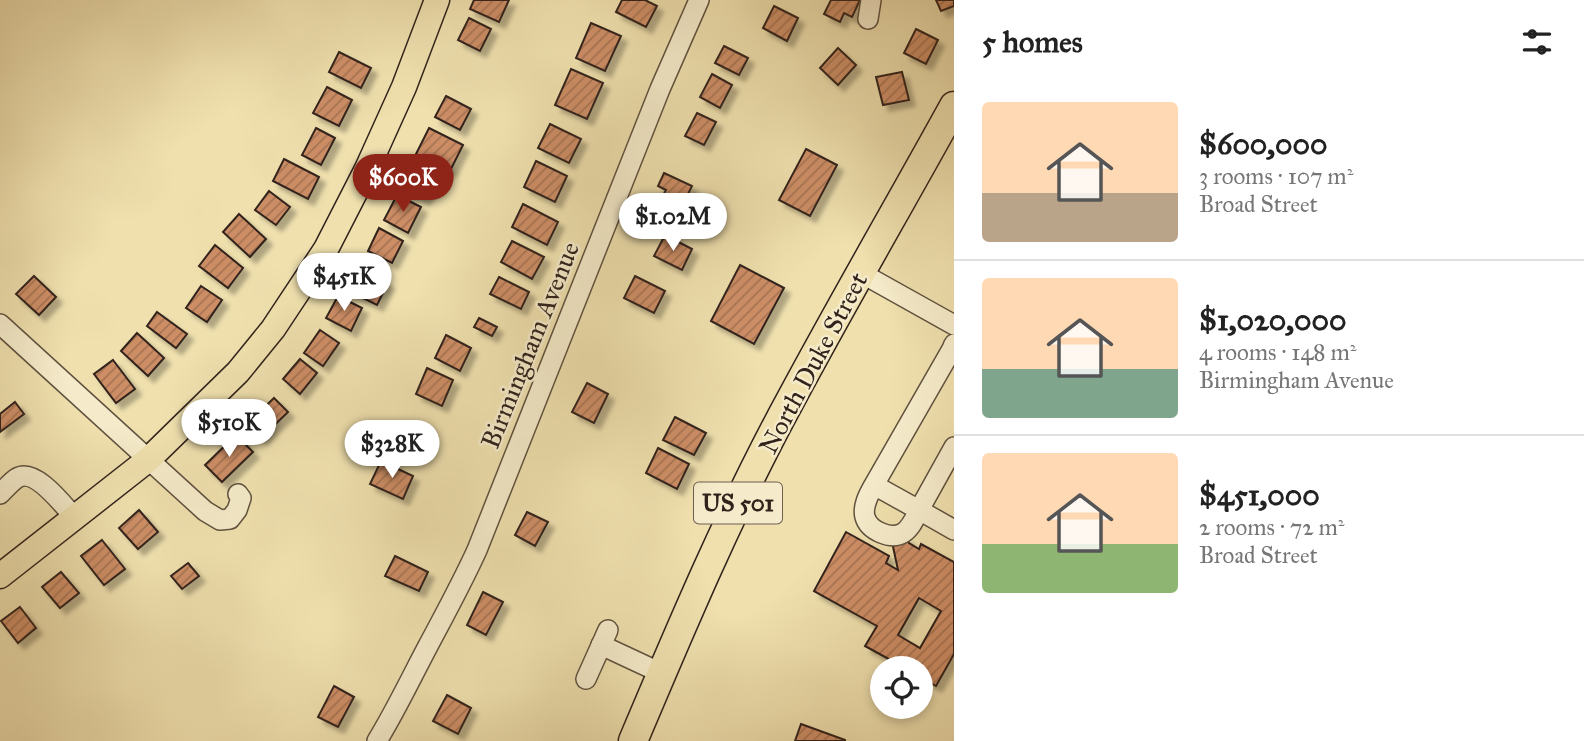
<!DOCTYPE html>
<meta charset="utf-8">
<style>
:root{--surface:#fff;--page:#f6f6f6;--text:#222;--muted:#767676;--line:#e0e0e0;--accent:#8f2418}
body{margin:0;font-family:"IM FELL Great Primer",serif;background:var(--page);color:var(--text);height:100vh;display:flex;flex-direction:column;font-size:26px;white-space:nowrap}
*{box-sizing:border-box;margin:0}
p{font-size:23px;color:var(--muted)}
.icon{flex:none;width:38px;height:38px;fill:none;stroke:currentColor;stroke-width:2;stroke-linecap:round;stroke-linejoin:round}
.map{position:relative;flex:1;overflow:hidden}
.drawer{display:flex;flex-direction:column;background:var(--surface);width:630px}
.drawer>*{flex:none}
.buttons{position:absolute;left:870px;top:656px;display:grid;gap:14px}
.buttons a{display:grid;place-items:center;width:63px;height:63px;border-radius:50%;background:var(--surface);box-shadow:0 4px 10px #0003;font-size:35px}
.price{position:absolute;translate:-50% -60px;padding:0 16px;border-radius:24px;background:#fff;color:#222;font-size:23px;line-height:46px;filter:drop-shadow(0 2px 4px #0008)}
.price::after{content:'';position:absolute;left:50%;top:42px;width:21px;height:16px;margin-left:-10px;background:inherit;clip-path:polygon(0 0,100% 0,50% 100%)}
.price.active{background:var(--accent);color:#fff}
ul{padding:0;list-style:none}
li{display:flex;align-items:center;gap:21px;height:175px;padding:0 28px}
li+li{border-top:2px solid var(--line)}
li span{display:grid;place-items:center;flex:none;width:196px;height:140px;border-radius:7px;color:#555}
li>.icon{margin-inline-start:auto}
span .icon{width:84px;height:84px;fill:#fffc;stroke-width:1}
li b{font-size:30px}
h2{display:flex;justify-content:space-between;align-items:center;height:84px;padding:0 28px;font-size:30px}
main{display:flex;flex:1;min-height:0}
.map>svg:first-child{display:block}
.building{fill:url(#building-hatch);stroke:#31231c;stroke-width:2;fill-rule:evenodd;filter:url(#shadow)}
.lines{fill:none;stroke-linecap:round;stroke-linejoin:round}
.minor-casing{stroke:#605240;stroke-width:22}
.major-casing{stroke:#31231c;stroke-width:27}
.highway-casing{stroke:#31231c;stroke-width:31}
.minor{stroke:#f5ebca;stroke-width:19}
.major{stroke:#efe0ae;stroke-width:24}
.highway{stroke:#efe0ae;stroke-width:28}
.labels{text-anchor:middle;stroke-width:5;stroke-linejoin:round;paint-order:stroke}
.shield{fill:#f5ebca;stroke:#6c5f50;stroke-width:2}
.shield-label{font-size:24px;font-weight:bold;fill:#31231c}
.street-label{font-size:26px;fill:#31231c;stroke:#f5ebca}
</style>
<main>
<div class="map">
<svg width="954" height="741" viewBox="0 0 954 741">
<defs>
<pattern id="building-hatch" width="6" height="6" patternUnits="userSpaceOnUse" patternTransform="scale(1.75)"><rect width="6" height="6" fill="#cd8e66"/><path d="M-1 1l2-2M0 6l6-6M5 7l2-2" fill="none" stroke="#a77453"/></pattern>
<filter id="shadow"><feDropShadow dx="6" dy="6" stdDeviation="2" flood-color="#0004"/></filter>
</defs>
<rect width="100%" height="100%" fill="#efe0ae"/>
<filter id="stains"><feTurbulence type="fractalNoise" baseFrequency=".00286" numOctaves="4"/><feColorMatrix values="0 0 0 0 .2 0 0 0 0 .09 0 0 0 0 .02 0 0 0 .5 -.17"/></filter>
<radialGradient id="worn" r=".72"><stop offset=".6" stop-color="#630" stop-opacity="0"/><stop offset="1" stop-color="#630" stop-opacity=".3"/></radialGradient>
<g class="building">
<polygon points="474,0 509,0 499,22 470,9"/>
<polygon points="622,0 645,0 657,6 646,27 616,12"/>
<polygon points="831,0 860,0 852,17 844,13 840,22 824,14"/>
<polygon points="936,0 954,0 954,6 941,11"/>
<polygon points="774,6 798,18 787,41 763,28"/>
<polygon points="469,18 491,29 480,51 458,40"/>
<polygon points="591,23 621,36 605,71 576,58"/>
<polygon points="916,29 938,40 926,64 904,53"/>
<polygon points="724,46 748,58 739,75 715,63"/>
<polygon points="838,48 856,65 838,85 820,68"/>
<polygon points="339,52 371,68 361,88 329,72"/>
<polygon points="571,69 603,83 587,119 555,105"/>
<polygon points="902,72 909,100 883,105 876,77"/>
<polygon points="712,74 732,85 720,108 700,97"/>
<polygon points="327,87 352,100 339,126 313,113"/>
<polygon points="446,96 471,109 460,130 435,117"/>
<polygon points="697,113 716,122 704,145 685,136"/>
<polygon points="550,124 581,139 569,163 538,148"/>
<polygon points="316,128 335,138 321,165 302,155"/>
<polygon points="429,128 463,145 450,171 416,154"/>
<polygon points="806,149 837,165 810,216 779,200"/>
<polygon points="284,159 319,177 308,199 273,181"/>
<polygon points="415,161 438,173 424,199 401,188"/>
<polygon points="536,161 567,176 555,202 524,187"/>
<polygon points="664,173 692,186 681,208 661,199 666,190 658,186"/>
<polygon points="269,191 290,207 276,225 255,210"/>
<polygon points="397,195 421,207 408,233 384,220"/>
<polygon points="523,204 558,222 547,245 512,227"/>
<polygon points="239,214 266,239 250,257 223,232"/>
<polygon points="379,228 403,241 392,263 368,251"/>
<polygon points="665,235 692,249 682,270 654,256"/>
<polygon points="512,241 544,257 532,279 501,262"/>
<polygon points="215,245 243,268 228,288 199,266"/>
<polygon points="740,265 784,288 754,344 711,321"/>
<polygon points="361,269 388,283 377,305 349,291"/>
<polygon points="34,276 56,297 39,315 16,294"/>
<polygon points="635,276 665,291 654,313 624,298"/>
<polygon points="499,277 529,292 521,309 490,294"/>
<polygon points="201,286 222,300 207,322 186,308"/>
<polygon points="338,296 362,308 351,331 326,318"/>
<polygon points="157,312 187,334 176,348 147,326"/>
<polygon points="479,318 497,327 492,336 474,327"/>
<polygon points="320,330 339,343 323,366 304,353"/>
<polygon points="137,333 164,358 148,376 121,351"/>
<polygon points="446,335 471,348 460,371 435,358"/>
<polygon points="300,359 317,373 300,394 283,379"/>
<polygon points="113,360 135,389 116,403 94,374"/>
<polygon points="427,368 453,380 442,406 416,394"/>
<polygon points="587,383 608,394 594,423 572,412"/>
<polygon points="274,398 288,412 261,438 247,424"/>
<polygon points="15,402 24,414 0,432 0,414"/>
<polygon points="675,417 706,433 694,455 663,440"/>
<polygon points="236,435 253,452 222,482 205,465"/>
<polygon points="658,448 689,464 677,489 646,473"/>
<polygon points="381,461 413,476 403,499 370,484"/>
<polygon points="139,510 158,532 138,549 119,528"/>
<polygon points="527,512 548,522 535,546 515,535"/>
<path d="M846 532 889 556 886 563 898 570 892 542 907 538 909 543 919 549 921 544 954 562V654L936 686 920 677V668H905L865 646 877 626 814 591ZM919 598 941 611 920 648 898 635Z"/>
<polygon points="102,540 125,569 104,585 81,556"/>
<polygon points="395,556 428,572 419,591 385,576"/>
<polygon points="188,563 199,576 182,589 171,576"/>
<polygon points="61,572 79,593 60,608 42,587"/>
<polygon points="483,592 503,602 486,635 467,625"/>
<polygon points="20,607 36,628 18,643 1,621"/>
<polygon points="334,686 354,697 338,727 318,717"/>
<polygon points="447,695 471,708 458,734 433,721"/>
<polygon points="801,724 845,740 845,741 795,741"/>
</g>
<g class="lines">
<defs>
<g id="minor">
<polyline points="868,19 871,0"/>
<polyline points="861,273 954,325"/>
<polyline points="0,324 205,511 220,520 230,519 237,510 241,498 238,494"/>
<polyline points="954,447 919,510 954,530"/>
<path d="M874 485 919 510C915 518 911 528 903 533 891 540 869 531 865 517 862 506 869 494 874 485L952 349 954 344"/>
<path d="M0 494C5 489 11 482 17 478 35 467 64 506 75 518"/>
<polyline points="601,645 661,673"/>
<polyline points="586,679 608,630"/>
<path d="M377 741C396 710 411 678 428 646 445 614 462 583 477 550L660 89 699 0"/>
</g>
<polyline id="major" points="0,576 149,459 238,372 273,329 326,249 367,169 404,87 437,0"/>
<path id="highway" d="M633 741C682 625 731 509 791 399 844 300 900 204 954 106"/>
</defs>
<use href="#minor" class="minor-casing"/>
<use href="#major" class="major-casing"/>
<use href="#highway" class="highway-casing"/>
<use href="#minor" class="minor"/>
<use href="#major" class="major"/>
<use href="#highway" class="highway"/>
</g>
<g class="labels">
<rect class="shield" x="694" y="482.5" width="88" height="41" rx="5"/>
<g class="shield-label">
<text x="738" y="511">US 501</text>
</g>
<g class="street-label">
<text transform="translate(530 345) rotate(-68)" y="9">Birmingham Avenue</text>
<text transform="translate(813 363) rotate(-62)" y="9">North Duke Street</text>
</g>
</g>
<rect width="100%" height="100%" filter="url(#stains)"/>
<rect width="100%" height="100%" fill="url(#worn)"/>
</svg>
<div class="buttons">
<a><svg class="icon" aria-label="locate" viewBox="0 0 24 24"><circle cx="12" cy="12" r="6"/><path d="M12 2v4M12 18v4M2 12h4M18 12h4"/></svg></a>
</div>
<b class="price active" style="left:403px;top:214px">$600K</b>
<b class="price" style="left:673px;top:253px">$1.02M</b>
<b class="price" style="left:344px;top:313px">$451K</b>
<b class="price" style="left:229px;top:459px">$510K</b>
<b class="price" style="left:392px;top:480px">$328K</b>
</div>
<section class="drawer">
<h2>5 homes<svg class="icon" aria-label="filters" viewBox="0 0 24 24"><path d="M4 7h16M4 17h16"/><circle cx="9" cy="7" r="2"/><circle cx="15" cy="17" r="2"/></svg></h2>
<ul>
<li><span style="background:linear-gradient(#ffd9b3 65%,#b9a48a 0)"><svg class="icon" aria-label="home" viewBox="0 0 24 24"><path d="M3 11l9-7 9 7M6 9v11h12V9"/></svg></span><div><b>$600,000</b><p>3 rooms · 107 m²</p><p>Broad Street</p></div></li>
<li><span style="background:linear-gradient(#ffd9b3 65%,#7fa58c 0)"><svg class="icon" aria-label="home" viewBox="0 0 24 24"><path d="M3 11l9-7 9 7M6 9v11h12V9"/></svg></span><div><b>$1,020,000</b><p>4 rooms · 148 m²</p><p>Birmingham Avenue</p></div></li>
<li><span style="background:linear-gradient(#ffd9b3 65%,#8fb573 0)"><svg class="icon" aria-label="home" viewBox="0 0 24 24"><path d="M3 11l9-7 9 7M6 9v11h12V9"/></svg></span><div><b>$451,000</b><p>2 rooms · 72 m²</p><p>Broad Street</p></div></li>
</ul>
</section>
</main>
